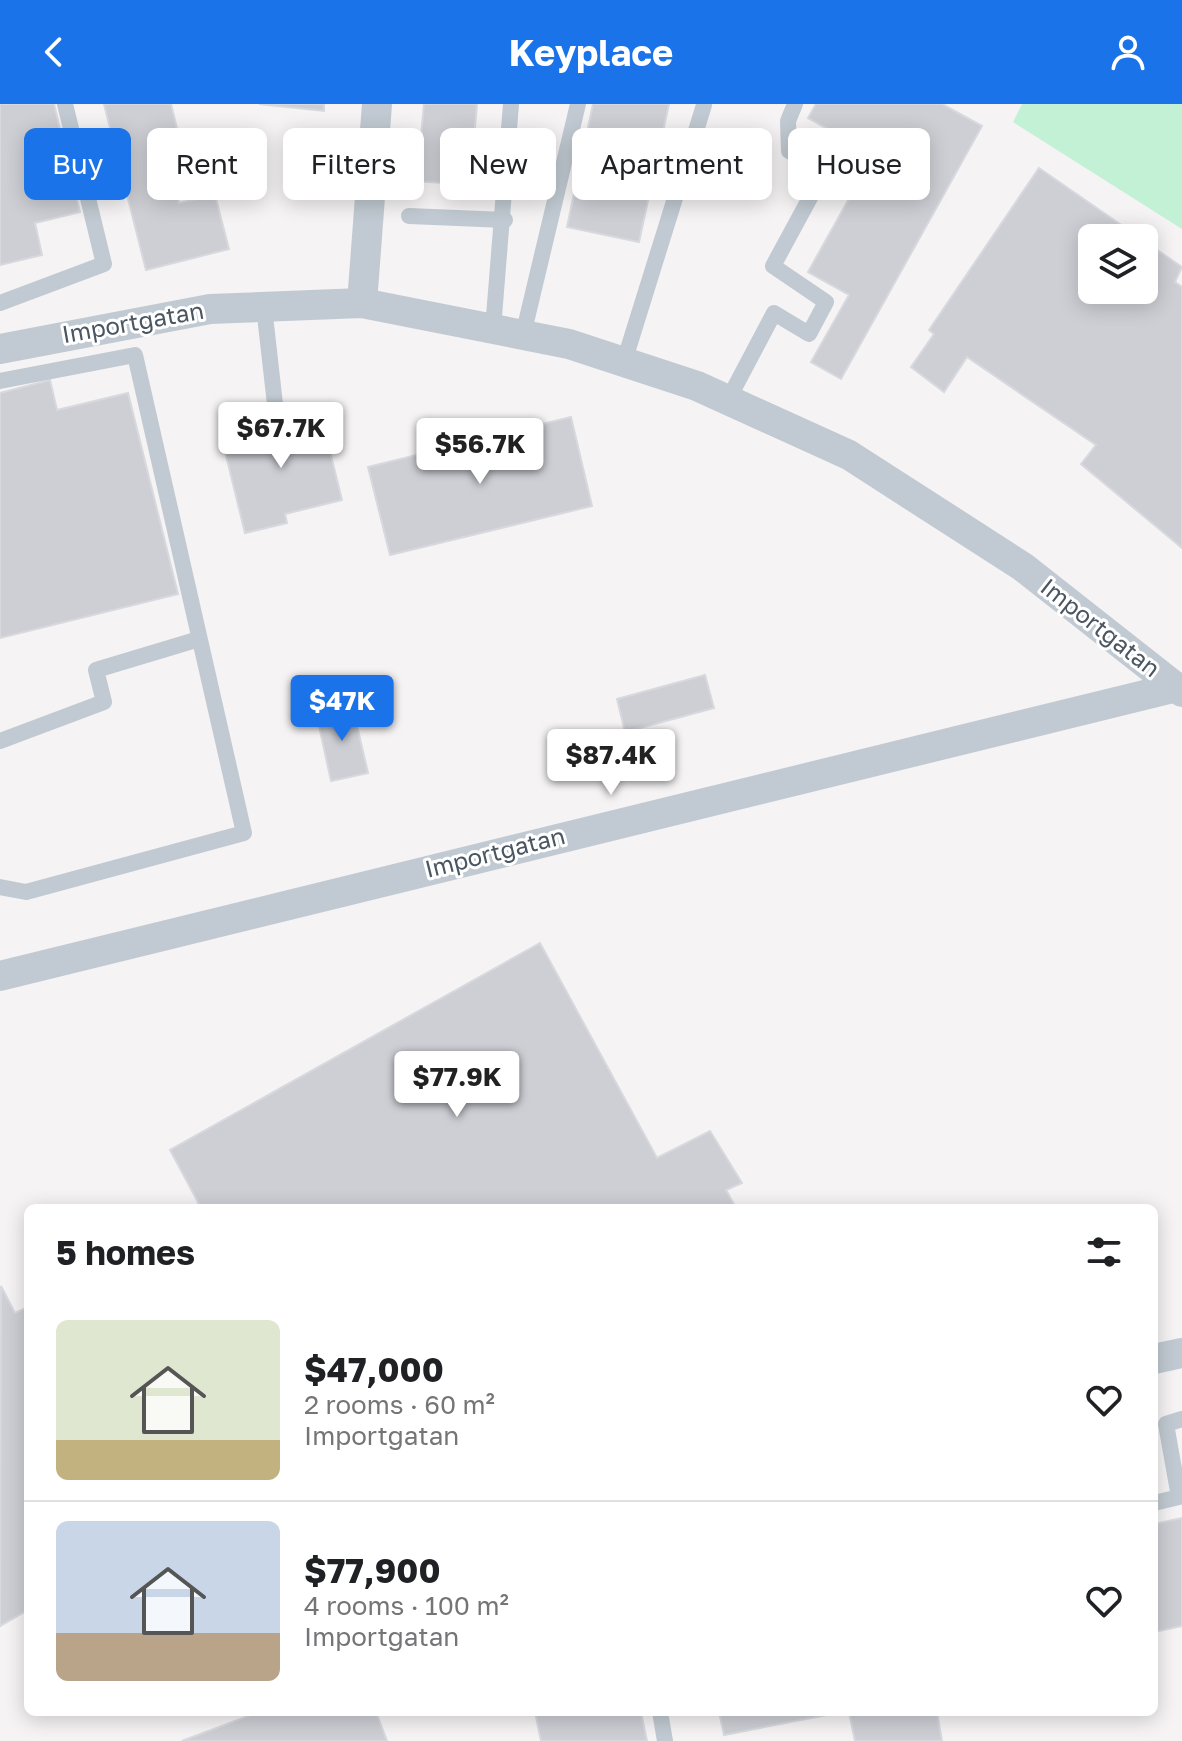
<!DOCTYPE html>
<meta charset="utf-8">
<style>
:root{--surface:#fff;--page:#f6f6f6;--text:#202124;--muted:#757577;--line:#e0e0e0;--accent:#1a73e8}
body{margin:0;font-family:"Golos Text",sans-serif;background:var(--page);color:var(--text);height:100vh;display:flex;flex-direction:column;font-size:30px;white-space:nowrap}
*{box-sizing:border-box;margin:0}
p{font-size:26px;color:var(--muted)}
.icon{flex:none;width:44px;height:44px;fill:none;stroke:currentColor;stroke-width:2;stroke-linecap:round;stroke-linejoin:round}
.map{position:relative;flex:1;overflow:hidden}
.details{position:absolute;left:24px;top:1100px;width:1134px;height:512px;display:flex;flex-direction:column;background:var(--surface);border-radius:12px;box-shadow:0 4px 20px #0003}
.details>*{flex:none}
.banner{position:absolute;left:24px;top:24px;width:1134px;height:72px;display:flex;gap:16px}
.fabs{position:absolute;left:1078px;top:120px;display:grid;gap:16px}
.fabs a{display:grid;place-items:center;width:80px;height:80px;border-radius:12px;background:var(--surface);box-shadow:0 4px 20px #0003;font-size:40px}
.price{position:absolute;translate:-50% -68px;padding:0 18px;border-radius:8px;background:#fff;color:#222;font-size:26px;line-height:52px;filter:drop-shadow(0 2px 4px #0008)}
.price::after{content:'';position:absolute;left:50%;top:48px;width:24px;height:18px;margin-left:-12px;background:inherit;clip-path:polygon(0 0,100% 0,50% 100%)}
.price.selected{background:var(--accent);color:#fff}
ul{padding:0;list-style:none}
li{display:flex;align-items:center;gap:24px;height:200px;padding:0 32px}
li+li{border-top:2px solid var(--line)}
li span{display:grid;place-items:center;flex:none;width:224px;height:160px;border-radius:12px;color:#555}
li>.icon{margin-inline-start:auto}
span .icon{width:96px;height:96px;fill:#fffc;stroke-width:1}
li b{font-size:34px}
h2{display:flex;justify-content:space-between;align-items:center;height:96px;padding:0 32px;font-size:34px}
.chip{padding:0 28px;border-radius:12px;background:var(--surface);box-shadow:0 4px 20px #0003;font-size:28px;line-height:72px}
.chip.selected{background:var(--accent);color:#fff}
header{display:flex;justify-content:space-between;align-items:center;height:104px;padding:0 32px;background:var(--accent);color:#fff;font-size:36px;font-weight:700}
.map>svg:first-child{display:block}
.green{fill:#c3f1d5}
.building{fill:#cdcfd5;stroke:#d7d9de;stroke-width:2}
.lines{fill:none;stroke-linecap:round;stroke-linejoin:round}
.lane{stroke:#c1cad2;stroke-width:16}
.street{stroke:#c1cad2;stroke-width:30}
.labels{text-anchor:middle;stroke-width:6;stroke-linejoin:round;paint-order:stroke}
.street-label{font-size:24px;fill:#4a5661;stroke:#fff}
</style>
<header><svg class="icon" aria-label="back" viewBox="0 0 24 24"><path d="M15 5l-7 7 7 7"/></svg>Keyplace<svg class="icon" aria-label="person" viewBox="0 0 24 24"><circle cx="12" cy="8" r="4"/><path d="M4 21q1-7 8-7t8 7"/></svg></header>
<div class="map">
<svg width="1182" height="1637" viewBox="0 0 1182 1637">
<rect width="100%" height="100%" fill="#f5f3f3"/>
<polygon class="green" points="1022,0 1182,0 1182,125 1013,18"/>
<g class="building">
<polygon points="0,0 54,0 80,108 35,119 42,151 0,161"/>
<polygon points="104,0 171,0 182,45 167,49 179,99 215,91 229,145 146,166"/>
<polygon points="259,0 324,0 324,7"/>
<polygon points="424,0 477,0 470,81 417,77"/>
<polygon points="593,0 669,0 639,138 567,123"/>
<polygon points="816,0 942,0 982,22 841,275 811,258 849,191 808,168 874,50 808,14"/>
<polygon points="1039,64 1140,134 1092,134 1092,186 1144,186 1144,137 1182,163 1175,178 1182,183 1182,444 1081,360 1096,341 967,253 944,288 911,263 934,230 929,226"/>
<polygon points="50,276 57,306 128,289 178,490 0,534 0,289"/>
<polygon points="320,307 342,396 285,410 287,419 245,429 221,331"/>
<polygon points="571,313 592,402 390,451 368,363"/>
<polygon points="705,571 714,604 625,628 617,595"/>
<polygon points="352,600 368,669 331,677 316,608"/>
<polygon points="540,839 657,1054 710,1027 742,1079 726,1086 736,1104 189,1104 199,1100 170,1046"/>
<polygon points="1,1182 15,1209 28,1203 28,1506 0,1522"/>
<polygon points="1182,1414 1182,1522 1154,1528 1154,1420"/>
<polygon points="259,1608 376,1608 387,1637 182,1637"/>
<polygon points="535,1608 641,1608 647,1637 541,1637"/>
<polygon points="719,1608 842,1608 724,1631"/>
<polygon points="849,1608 937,1608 942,1637 855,1637"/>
</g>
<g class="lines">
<g class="lane">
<polyline points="409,112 505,116"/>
<polyline points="0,199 104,160 65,0"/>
<polyline points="264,203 276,309"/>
<polyline points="493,225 511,0"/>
<polyline points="523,231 578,0"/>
<polyline points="624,258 704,1"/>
<polyline points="0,277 135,251 244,729 26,788 0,783"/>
<polyline points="728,296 774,209 809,230 826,198 773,162 825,66 789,47 788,17 795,0"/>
<polyline points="0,637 104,598 96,566 199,535"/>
<polyline points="1154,1399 1179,1393 1166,1320 1182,1315"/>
<polyline points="660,1608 665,1637"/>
</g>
<g class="street">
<polyline points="362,199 377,0"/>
<polyline points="0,245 210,205 362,199 569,240 697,282 849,351 1023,463 1182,588"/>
<polyline points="0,872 1177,583"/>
<polyline points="1154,1255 1182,1249"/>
</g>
</g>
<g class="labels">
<g class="street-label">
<text transform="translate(133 219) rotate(-10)" y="8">Importgatan</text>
<text transform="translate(1100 524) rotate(38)" y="8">Importgatan</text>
<text transform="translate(495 749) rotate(-14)" y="8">Importgatan</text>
</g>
</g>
</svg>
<div class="fabs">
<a><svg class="icon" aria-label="layers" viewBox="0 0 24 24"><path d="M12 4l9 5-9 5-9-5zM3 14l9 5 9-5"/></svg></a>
</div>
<b class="price" style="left:281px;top:366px">$67.7K</b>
<b class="price" style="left:480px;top:382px">$56.7K</b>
<b class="price selected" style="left:342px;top:639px">$47K</b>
<b class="price" style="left:611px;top:693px">$87.4K</b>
<b class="price" style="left:457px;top:1015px">$77.9K</b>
<div class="banner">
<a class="chip selected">Buy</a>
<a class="chip">Rent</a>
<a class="chip">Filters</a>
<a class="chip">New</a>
<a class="chip">Apartment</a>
<a class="chip">House</a>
</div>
<section class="details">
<h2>5 homes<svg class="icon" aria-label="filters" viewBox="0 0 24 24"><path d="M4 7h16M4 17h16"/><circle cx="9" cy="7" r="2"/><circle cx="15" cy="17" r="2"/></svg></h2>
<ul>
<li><span style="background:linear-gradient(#dfe7d0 75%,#c2b280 0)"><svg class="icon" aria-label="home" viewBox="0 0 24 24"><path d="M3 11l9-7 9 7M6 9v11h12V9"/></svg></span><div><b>$47,000</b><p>2 rooms · 60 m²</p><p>Importgatan</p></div><svg class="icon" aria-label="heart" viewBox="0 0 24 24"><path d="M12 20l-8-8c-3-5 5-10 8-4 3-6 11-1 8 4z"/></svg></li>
<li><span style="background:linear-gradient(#c9d6e8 70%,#b9a48a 0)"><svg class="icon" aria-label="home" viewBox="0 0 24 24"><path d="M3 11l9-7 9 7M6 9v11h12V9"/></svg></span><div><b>$77,900</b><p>4 rooms · 100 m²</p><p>Importgatan</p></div><svg class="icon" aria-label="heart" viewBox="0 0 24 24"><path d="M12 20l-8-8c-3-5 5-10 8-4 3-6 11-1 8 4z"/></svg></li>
</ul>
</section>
</div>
